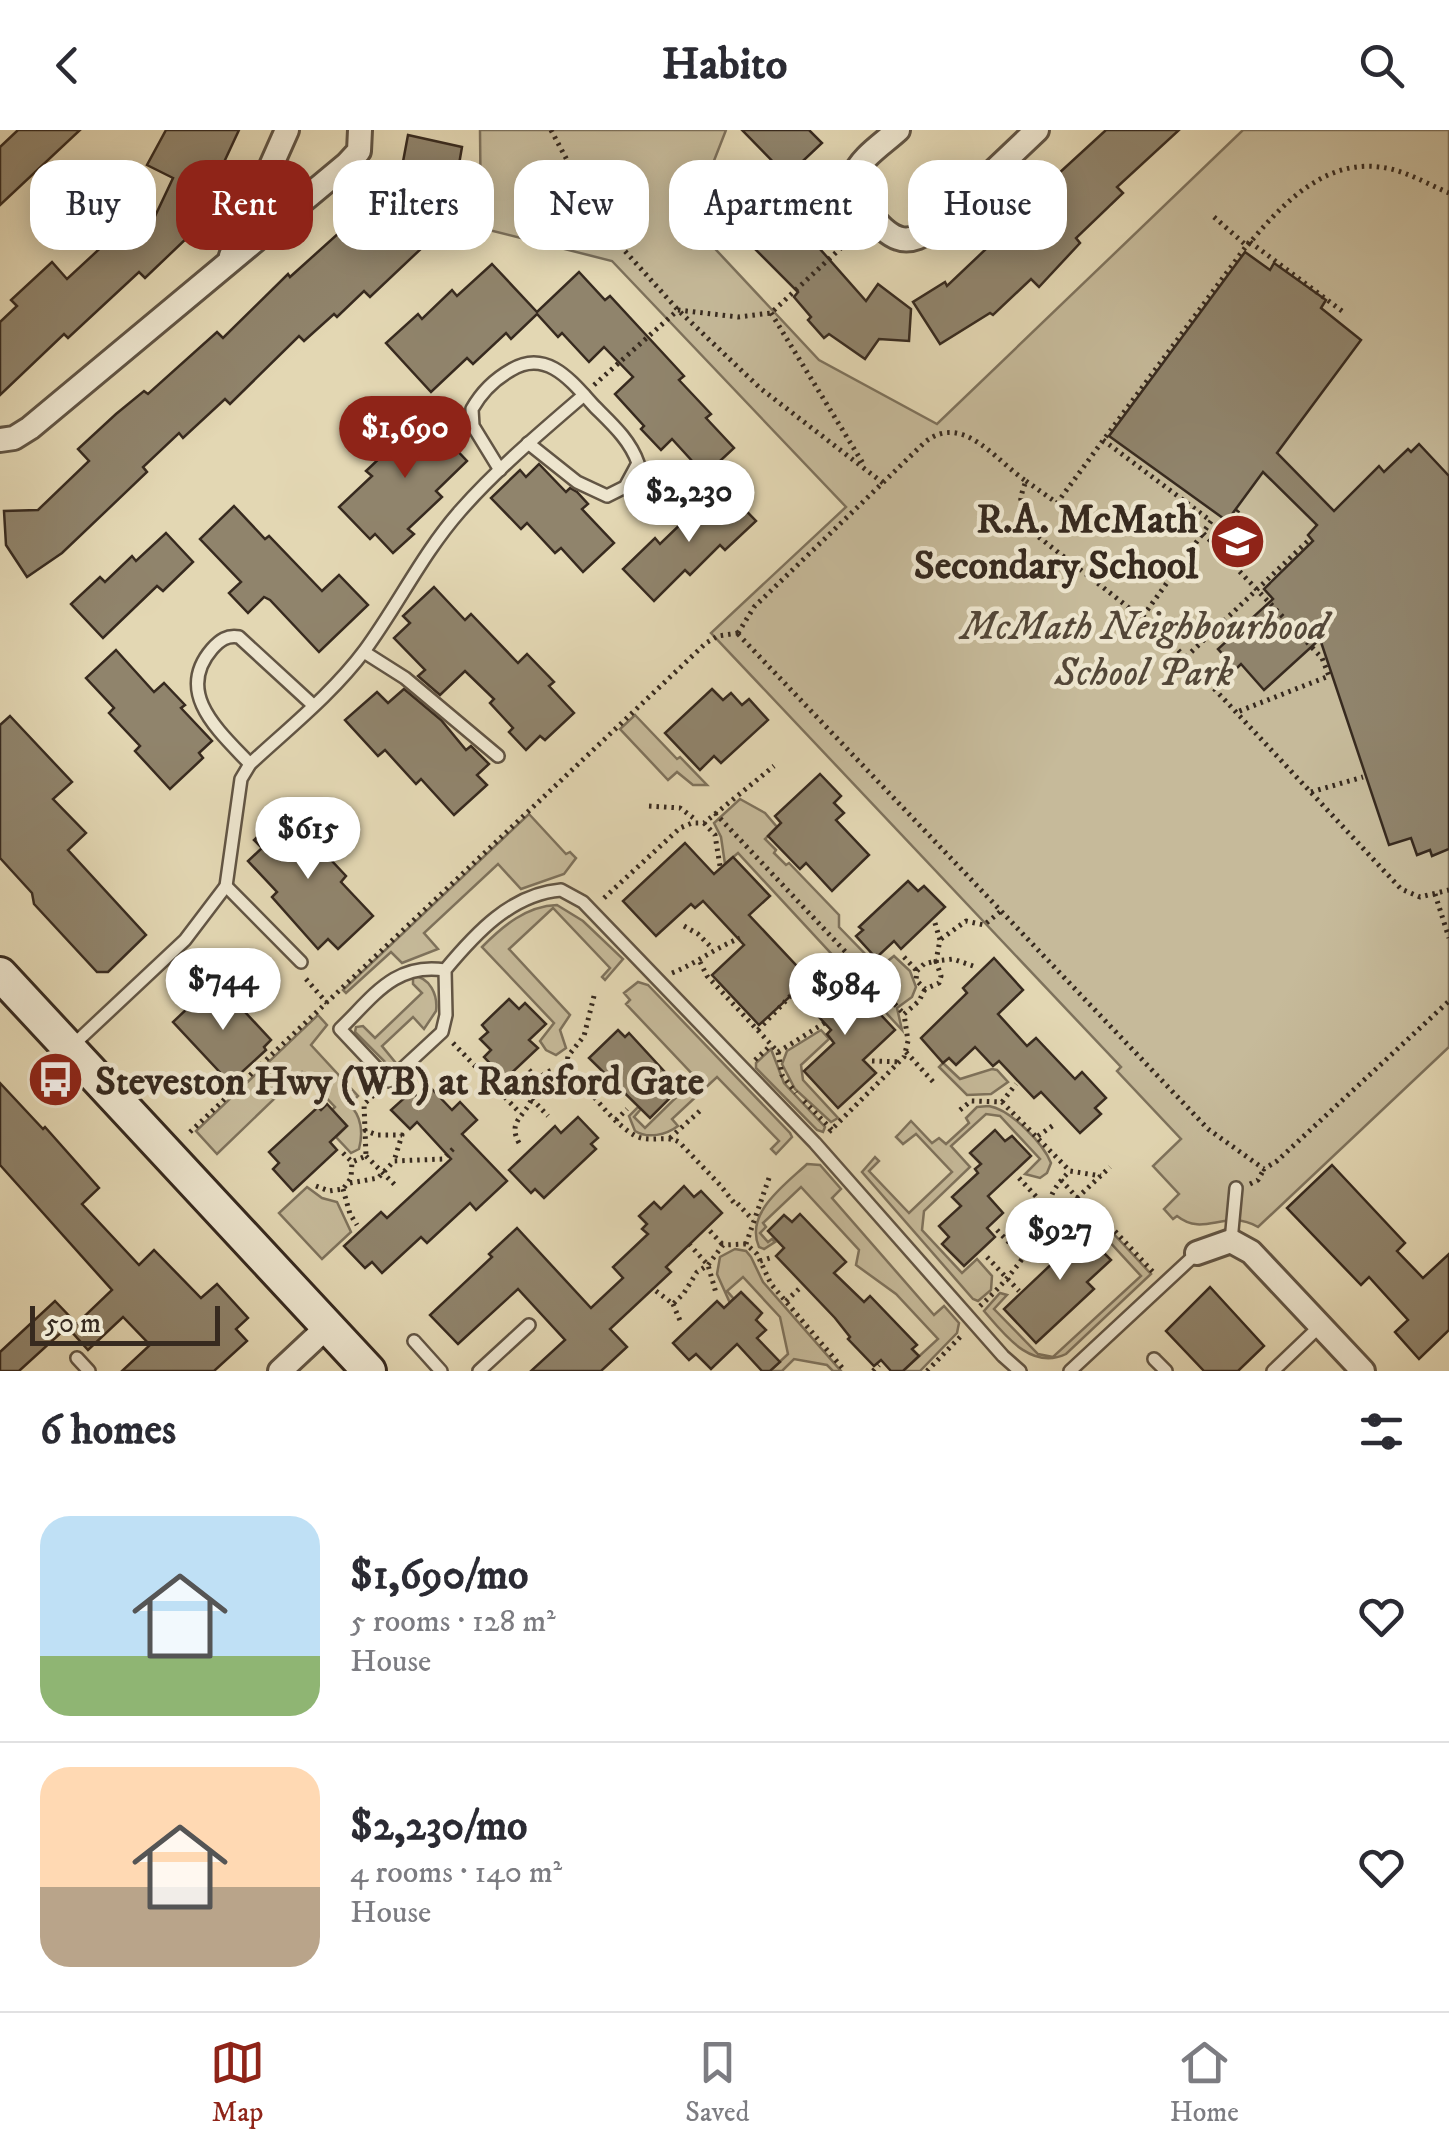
<!DOCTYPE html>
<meta charset="utf-8">
<style>
:root{--surface:#fff;--page:#f2f2f3;--text:#2b2b33;--muted:#7c7c81;--line:#e1e1e2;--accent:#8f2418}
body{margin:0;font-family:"IM FELL DW Pica",serif;background:var(--page);color:var(--text);height:100vh;display:flex;flex-direction:column;font-size:38px;white-space:nowrap}
*{box-sizing:border-box;margin:0}
p{font-size:32px;color:var(--muted)}
.icon{flex:none;width:55px;height:55px;fill:none;stroke:currentColor;stroke-width:2;stroke-linecap:round;stroke-linejoin:round}
.map{position:relative;height:1241px;overflow:hidden}
.details{display:flex;flex-direction:column;background:var(--surface);flex:1}
.details>*{flex:none}
.top-card{position:absolute;left:30px;top:30px;width:1390px;height:90px;display:flex;gap:20px}
.scale{position:absolute;left:30px;bottom:25px;width:190px;box-sizing:border-box;padding-left:10px;border:5px solid #372a1f;border-top:0;font-size:28px;line-height:35px;white-space:nowrap;color:#372a1f;-webkit-text-stroke:8px #ede5ce;paint-order:stroke}
.price{position:absolute;translate:-50% -85px;padding:0 22px;border-radius:35px;background:#fff;color:#222;font-size:32px;line-height:65px;filter:drop-shadow(0 2px 5px #0008)}
.price::after{content:'';position:absolute;left:50%;top:60px;width:30px;height:22px;margin-left:-15px;background:inherit;clip-path:polygon(0 0,100% 0,50% 100%)}
.price.selected{background:var(--accent);color:#fff}
ul{padding:0;list-style:none}
li{display:flex;align-items:center;gap:30px;height:250px;padding:0 40px}
li+li{border-top:2px solid var(--line)}
li span{display:grid;place-items:center;flex:none;width:280px;height:200px;border-radius:30px;color:#555}
li>.icon{margin-inline-start:auto}
span .icon{width:120px;height:120px;fill:#fffc;stroke-width:1}
li b{font-size:42px}
h2{display:flex;justify-content:space-between;align-items:center;height:120px;padding:0 40px;font-size:42px}
.chip{padding:0 35px;border-radius:30px;background:var(--surface);box-shadow:0 5px 25px #0003;font-size:35px;line-height:90px}
.chip.selected{background:var(--accent);color:#fff}
header{display:flex;justify-content:space-between;align-items:center;height:130px;padding:0 40px;background:var(--surface);font-size:45px;font-weight:800}
.menu{display:flex;justify-content:space-around;align-items:center;height:140px;border-top:2px solid var(--line);background:var(--surface);font-size:28px;color:var(--muted)}
.menu a{display:grid;justify-items:center;gap:5px}
.menu .selected{color:var(--accent)}
.map>svg:first-child{display:block}
.green{fill:#c6ba9a;stroke:#7e725c;stroke-width:2.5}
.building{fill:#90846c;stroke:#372a1f;stroke-width:2.5}
.lines{fill:none;stroke-linecap:round;stroke-linejoin:round}
.service-casing{stroke:#625544;stroke-width:16}
.minor-casing{stroke:#625544;stroke-width:28}
.secondary-casing{stroke:#372a1f;stroke-width:38}
.path{stroke:#372a1f;stroke-width:5;stroke-dasharray:2.5 5;stroke-linecap:butt}
.service{stroke:#ede5ce;stroke-width:11}
.minor{stroke:#ede5ce;stroke-width:22}
.secondary{stroke:#ede5ce;stroke-width:32}
.labels{text-anchor:middle;stroke-width:9;stroke-linejoin:round;paint-order:stroke}
.poi-label{font-size:40px;font-weight:bold;fill:#372a1f;stroke:#ede5ce;text-anchor:end}
.park-label{font-size:40px;font-style:italic;fill:#544738;stroke:#ede5ce}
</style>
<header><svg class="icon" aria-label="back" viewBox="0 0 24 24"><path d="M15 5l-7 7 7 7"/></svg>Habito<svg class="icon" aria-label="search" viewBox="0 0 24 24"><circle cx="10" cy="10" r="6"/><path d="M15 15l6 6"/></svg></header>
<div class="map">
<svg width="1449" height="1241" viewBox="0 0 1449 1241">
<rect width="100%" height="100%" fill="#e3d7b3"/>
<filter id="stains"><feTurbulence type="fractalNoise" baseFrequency=".002" numOctaves="4"/><feColorMatrix values="0 0 0 0 .2 0 0 0 0 .09 0 0 0 0 .02 0 0 0 .5 -.17"/></filter>
<radialGradient id="worn" r=".72"><stop offset=".6" stop-color="#630" stop-opacity="0"/><stop offset="1" stop-color="#630" stop-opacity=".3"/></radialGradient>
<g class="green">
<path d="M480 0H726L690 92 819 230 937 294 1243 0H1449V917L1258 1097C1224 1078 1205 1108 1177 1086L1173 1089 1164 1079 1179 1064 1153 1036 1181 1009 1117 941 1121 937 711 503 846 377 612 131 481 98Z"/>
<polygon points="635,585 677,629 680,627 707,655 693,655 677,642 668,650 620,599"/>
<polygon points="740,669 765,683 777,697 765,709 776,720 774,723 786,735 789,733 839,785 839,797 879,838 894,826 910,841 916,857 912,867 897,878 902,900 738,723 725,734 721,707 714,693"/>
<polygon points="529,684 566,724 570,722 576,728 564,744 521,759 498,734 424,803 438,819 402,833 391,822 346,863 343,860"/>
<path d="M557 775 583 791 623 829 605 850 602 847 610 838 553 778 509 819 570 885 560 900 566 918 556 925 546 920 540 911 554 893 482 817C503 796 526 776 557 775Z"/>
<path d="M413 846C430 847 438 865 436 881L424 899 413 887 382 916 395 932 390 937 355 902 356 897 363 896 375 908 422 863 413 854Z"/>
<path d="M638 852 648 855 790 1003 792 1007 776 1024 771 1019 779 1011 717 947 672 989 678 996C666 1005 648 1009 635 1001L629 986 638 977 641 979 634 987 645 998 696 948 626 874 630 870 624 863Z"/>
<path d="M318 885 327 895 311 915 358 966 349 975C362 985 363 1004 359 1019L351 1023 336 1007 347 996 332 980 335 977 302 942 217 1024 196 1001Z"/>
<polygon points="821,900 829,909 801,935 803,950 838,988 831,992 795,959 782,934 787,921"/>
<polygon points="771,919 784,953 825,997 823,1002 817,1000 756,938 756,933"/>
<polygon points="943,933 960,949 992,939 997,940 1008,952 991,964 967,965 939,937"/>
<path d="M989 976C1011 980 1043 1013 1051 1033L1047 1043 1040 1048 1025 1044 1040 1029 1000 986 986 984 951 1016 970 1037 924 1081 922 1100 962 1143 977 1129 992 1146 991 1160 978 1171 973 1169 862 1042 875 1027 879 1031 869 1041 909 1083 952 1042 916 1004 903 1014 896 1007 898 1005 911 991 932 1013 939 1008 946 1014 969 993 966 988 977 977Z"/>
<path d="M807 1034 820 1035 841 1059 832 1068 934 1185 944 1176 959 1193 957 1203 920 1241H903L938 1209 896 1164 856 1135 859 1120 801 1057 763 1093 766 1097 760 1103 768 1112 772 1109 775 1112 764 1119 759 1117C744 1083 786 1054 807 1034Z"/>
<polygon points="307,1057 322,1068 337,1072 351,1102 322,1129 279,1083"/>
<path d="M1072 1074 1097 1086 1151 1144 1066 1224C1031 1241 1004 1204 984 1181L1000 1163 1007 1165 994 1179 1038 1224 1053 1227 1141 1146 1083 1083 1072 1092 1078 1098 1075 1102 1063 1087 1065 1079Z"/>
<polygon points="735,1119 746,1121 751,1127 763,1152 841,1241 833,1241 827,1235 794,1229 782,1241 770,1241 788,1224 780,1187 743,1147 727,1161 734,1169 730,1173 717,1144 720,1127"/>
</g>
<g class="building">
<polygon points="18,0 80,0 0,75 0,17"/>
<polygon points="166,0 239,0 190,105 145,148 139,142 68,208 64,204 0,265 0,192 17,176 11,170 52,132 67,149 109,110 104,104 107,101 97,90 118,70 148,101 173,48 147,35"/>
<polygon points="742,0 809,0 822,13 787,46"/>
<polygon points="1106,0 1179,0 1117,57 1123,63 1076,108 1080,113 1039,157 1031,149 993,185 990,183 940,214 913,172 945,152 947,156 1008,98 1015,105 1045,77 1034,66"/>
<polygon points="408,5 462,17 453,69 459,72 433,118 426,114 370,167 364,161 337,187 334,184 304,211 299,206 230,274 225,269 183,308 179,303 143,337 147,342 62,423 27,447 6,415 4,381 38,380 89,331 78,319 116,284 144,261 148,264 217,202 223,208 288,144 290,147 361,83 374,97 399,53"/>
<polygon points="781,45 802,82 829,110 820,119 866,171 878,154 911,179 909,211 879,209 865,229 829,204 824,208 808,190 811,187 794,167 798,162 754,118 729,74"/>
<polygon points="1245,122 1270,140 1274,133 1326,170 1321,178 1361,210 1277,323 1334,381 1379,336 1384,342 1408,319 1411,322 1419,314 1449,346 1449,719 1432,726 1430,720 1417,725 1411,708 1389,715 1320,509 1264,560 1241,534 1236,539 1218,519 1273,469 1264,459 1313,411 1308,405 1317,395 1263,342 1227,391 1109,306"/>
<polygon points="492,134 537,182 579,142 605,170 610,166 684,246 679,250 711,284 706,288 734,318 705,345 672,309 661,320 641,299 644,296 615,264 633,247 604,217 589,232 562,203 558,207 537,184 511,209 506,203 473,234 467,228 431,262 386,213 418,184 422,189 452,160 457,166"/>
<polygon points="424,275 454,307 449,312 467,331 436,361 442,367 408,399 414,404 393,423 375,404 370,409 339,377 372,346 366,341 399,310 394,304"/>
<polygon points="539,334 566,362 570,358 577,362 588,374 582,379 614,413 583,442 561,418 555,423 527,393 521,399 491,368 520,340 526,347"/>
<polygon points="725,359 756,391 725,420 720,415 690,445 685,440 654,471 623,439 655,408 660,414 691,384 695,388"/>
<polygon points="234,376 265,409 269,406 322,461 339,445 368,475 319,522 270,470 264,467 248,483 229,463 241,452 200,409"/>
<polygon points="166,403 193,432 163,461 157,456 103,508 71,474 100,447 105,452 132,426 136,431"/>
<polygon points="434,457 465,490 471,484 518,533 527,524 554,552 549,556 574,583 545,610 540,606 526,620 509,602 513,598 490,573 494,569 465,541 440,565 418,546 425,540 394,508 410,493 403,486"/>
<polygon points="116,520 154,562 164,553 185,575 181,578 212,611 199,623 203,628 170,659 135,621 140,616 109,583 114,578 86,548"/>
<polygon points="404,559 441,590 466,620 471,616 489,634 477,645 487,655 454,685 421,649 416,654 385,620 378,626 345,590 377,562 388,573"/>
<polygon points="712,559 723,570 731,563 742,575 749,569 768,590 721,633 714,626 700,640 665,603"/>
<polygon points="10,586 72,652 53,669 86,703 68,720 146,805 108,842 97,842 34,774 32,763 0,728 0,595"/>
<polygon points="820,644 841,666 834,673 844,683 836,690 869,725 832,761 806,733 800,739 768,706 781,693 775,686"/>
<polygon points="289,677 321,711 317,715 346,746 341,752 373,786 338,819 328,809 318,819 272,767 277,762 248,731 262,718 254,710"/>
<polygon points="685,713 714,744 733,727 770,766 749,785 809,849 759,895 712,845 744,815 703,771 695,778 691,774 656,806 623,771"/>
<polygon points="908,751 918,761 924,756 945,777 901,819 894,811 876,828 856,806 863,800 859,797"/>
<polygon points="994,828 1023,860 998,884 1027,916 1036,908 1075,949 1082,942 1106,968 1095,978 1101,984 1080,1003 1041,962 1034,968 999,931 993,936 975,917 956,935 949,928 943,933 921,908 967,863 963,858"/>
<polygon points="838,839 895,900 863,930 876,943 838,978 804,941 834,913 827,904 831,900 804,871"/>
<polygon points="219,854 271,910 264,917 266,920 230,953 173,892 208,859 211,862"/>
<polygon points="509,869 519,879 525,873 546,894 529,910 538,918 505,949 484,927 491,920 480,909 488,902 482,895"/>
<polygon points="618,900 625,907 629,903 674,952 663,962 669,969 650,988 589,928"/>
<polygon points="0,953 43,999 45,997 99,1058 82,1074 139,1135 154,1120 201,1168 217,1154 248,1188 236,1199 247,1211 214,1241 122,1241 150,1215 123,1187 88,1220 70,1200 112,1160 0,1035"/>
<polygon points="431,958 452,980 460,972 477,990 462,1004 507,1051 476,1080 470,1073 427,1113 421,1107 382,1143 372,1132 365,1138 344,1116 381,1082 387,1088 451,1029 417,992 410,999 391,980 412,961 419,969"/>
<polygon points="327,974 347,996 330,1012 337,1020 293,1061 273,1039 279,1033 269,1022 318,977 321,980"/>
<polygon points="578,987 598,1008 591,1014 596,1019 544,1068 535,1059 531,1063 509,1040 555,996 561,1003"/>
<polygon points="995,1000 1005,1011 1012,1006 1031,1026 988,1066 1003,1083 987,1098 995,1107 964,1136 942,1114 949,1107 939,1096 961,1076 952,1067 978,1043 975,1039 981,1034 970,1023"/>
<polygon points="1332,1035 1405,1113 1397,1121 1423,1148 1449,1124 1449,1200 1419,1229 1395,1202 1408,1190 1369,1147 1361,1155 1287,1078"/>
<polygon points="684,1056 694,1067 701,1061 722,1083 666,1137 671,1142 610,1199 627,1217 601,1241 531,1241 565,1210 518,1159 458,1214 430,1185 492,1127 489,1124 517,1098 591,1178 623,1148 613,1137 648,1104 642,1099 647,1094 639,1086 654,1072 661,1079"/>
<polygon points="800,1084 846,1132 834,1143 864,1172 870,1166 917,1215 912,1219 919,1226 903,1241 891,1241 881,1230 874,1236 848,1209 850,1207 835,1188 776,1126 784,1118 768,1101 784,1085 792,1092"/>
<polygon points="1087,1090 1107,1111 1099,1118 1111,1130 1087,1152 1094,1159 1036,1213 1004,1179 1060,1126 1055,1120"/>
<polygon points="1210,1157 1264,1216 1238,1241 1204,1241 1166,1201"/>
<polygon points="741,1162 762,1183 756,1190 766,1200 757,1208 780,1232 770,1241 762,1241 737,1214 711,1239 696,1224 689,1230 673,1213 717,1171 724,1178"/>
<polygon points="55,1171 74,1191 19,1241 0,1241 0,1222"/>
</g>
<g class="lines">
<defs>
<g id="service">
<path d="M500 340 473 296 472 279C481 263 495 249 511 240 547 218 572 252 595 277 612 294 630 310 638 333L625 357 607 366 577 352 528 313"/>
<polyline points="364,522 405,548 498,626"/>
<path d="M250 634C219 601 174 563 212 519 220 510 227 505 239 507L313 575"/>
<polyline points="226,756 301,832"/>
<path d="M445 840 446 885 442 902 389 951 340 899C373 867 395 832 445 840 475 804 511 764 561 760L583 772 815 1013 1003 1226 1020 1241"/>
<path d="M72 916 185 810 226 756 241 649 250 634C289 598 333 563 365 520 398 475 423 423 460 381 498 338 541 302 584 265"/>
<polyline points="1231,1111 1236,1058"/>
<polyline points="414,1211 441,1241"/>
<polyline points="77,1228 89,1241"/>
<polyline points="1154,1229 1166,1241"/>
<polyline points="479,1241 529,1195"/>
<polyline points="1070,1241 1197,1123"/>
<polyline points="1273,1241 1320,1196"/>
</g>
<g id="minor">
<path d="M898 0C884 13 860 28 854 46 849 64 881 103 898 108 911 113 924 105 935 97L1037 0"/>
<polyline points="231,126 287,0"/>
<polyline points="0,310 14,308 30,298 347,34 359,21 360,0"/>
<polyline points="1197,1123 1231,1111 1251,1122 1363,1241"/>
<polyline points="280,1241 327,1197"/>
</g>
<polyline id="secondary" points="0,844 369,1241"/>
</defs>
<use href="#service" class="service-casing"/>
<use href="#minor" class="minor-casing"/>
<use href="#secondary" class="secondary-casing"/>
<g class="path">
<polyline points="551,0 592,77 624,120 678,180 760,258 883,353"/>
<path d="M1214 87 1247 116C1283 73 1328 24 1391 39 1411 44 1430 55 1449 63"/>
<polyline points="1250,112 1346,184"/>
<polyline points="771,183 864,335"/>
<polyline points="594,255 678,180 738,187 771,183 857,103"/>
<polyline points="1103,310 1211,391 1203,403 1322,528 1329,546 1237,582"/>
<polyline points="1026,351 1057,373 1250,111"/>
<polyline points="1213,411 1240,378"/>
<polyline points="1143,486 1203,403"/>
<path d="M738 503 754 477 925 312C963 282 996 331 1026 351 1018 371 1018 383 1031 401L1165 506 1401 759 1420 767 1449 760"/>
<polyline points="738,504 1208,999 1264,1039 1277,1031 1449,871"/>
<polyline points="1186,527 1311,408"/>
<polyline points="1311,662 1363,647"/>
<polyline points="649,676 680,678 696,690"/>
<polyline points="715,683 904,884"/>
<polyline points="704,693 715,705 720,736"/>
<polyline points="1435,764 1449,808"/>
<polyline points="604,768 680,698 692,693 704,693 774,636"/>
<polyline points="935,793 940,810 936,831 953,829 973,836"/>
<polyline points="684,796 698,804 713,819"/>
<polyline points="941,809 966,791 984,795 1001,781"/>
<polyline points="904,827 917,841"/>
<polygon points="936,831 941,846 939,853 925,859 916,850 917,841 924,834"/>
<polyline points="700,832 707,846 778,922 782,945 796,963"/>
<path d="M672 843C697 833 715 818 740 808"/>
<polyline points="306,849 327,873"/>
<path d="M594 866 584 906 568 926 566 938C591 958 606 988 634 1005 649 1014 665 1004 679 1012L720 1055 735 1074 737 1073 753 1090"/>
<polyline points="758,900 799,857"/>
<polyline points="453,913 520,983"/>
<polyline points="778,922 826,892"/>
<polyline points="906,922 936,955"/>
<polyline points="755,930 771,915"/>
<polyline points="872,931 901,932"/>
<polyline points="529,940 538,949"/>
<polyline points="587,958 600,946"/>
<polyline points="532,969 548,986"/>
<polyline points="804,971 832,1000"/>
<polyline points="1002,972 1016,954"/>
<polyline points="960,980 971,971 1002,972 1070,1041 1101,1046"/>
<polyline points="616,990 627,979"/>
<polyline points="364,1000 377,1005 402,1005 394,1031"/>
<polyline points="190,1002 706,513 718,506 738,503"/>
<polyline points="829,1002 904,927 908,911 904,884 919,871 925,859"/>
<polyline points="1038,1006 1055,994"/>
<polyline points="670,1008 703,978"/>
<path d="M519 1013C507 991 525 987 532 968 539 948 540 940 566 938"/>
<polyline points="343,1023 352,1032"/>
<polyline points="366,1026 397,1057"/>
<polyline points="769,1048 746,1114 757,1124 771,1154 845,1241"/>
<polyline points="1019,1048 1067,1100"/>
<polyline points="1061,1050 1082,1073 1098,1083 1153,1142"/>
<polyline points="350,1053 378,1048 394,1031 443,1029 454,1018"/>
<polyline points="1250,1054 1258,1050 1264,1039"/>
<polyline points="316,1056 329,1061 343,1059 351,1048 352,1032 366,1026 364,974 376,963"/>
<polyline points="343,1059 350,1084 357,1095"/>
<polyline points="1077,1068 1110,1037"/>
<polyline points="997,1100 1022,1126"/>
<polyline points="710,1101 723,1115"/>
<polyline points="1038,1104 1055,1126"/>
<polyline points="689,1114 708,1135 716,1163"/>
<polyline points="987,1127 1019,1161"/>
<polyline points="760,1131 773,1127"/>
<polyline points="656,1161 673,1174 684,1163 697,1142 708,1135 723,1115 746,1114"/>
<polyline points="786,1171 801,1157"/>
<polyline points="673,1174 681,1193"/>
<path d="M980 1176C1003 1155 1024 1130 1039 1102 1054 1074 1042 1068 1070 1041"/>
<polyline points="873,1241 879,1235"/>
<polyline points="927,1241 963,1204"/>
</g>
<use href="#service" class="service"/>
<use href="#minor" class="minor"/>
<use href="#secondary" class="secondary"/>
</g>
<defs>
<symbol id="school-disc" viewBox="-11 -11 22 22"><circle r="9.5" fill="#8f2418" stroke="#ede5ce"/><path d="M0-5L7-2L0 1L-7-2ZM-4 1L0 2.5L4 1V4Q0 6-4 4Z" fill="#fff"/></symbol>
<symbol id="bus-disc" viewBox="-11 -11 22 22"><circle r="9.5" fill="#8f2418" stroke="#ede5ce"/><path d="M-5-6H5V4H4V6H2V4H-2V6H-4V4H-5ZM-3.5-4V0h7V-4ZM-3.5 1.2v1.5H-2V1.2ZM2 1.2v1.5H3.5V1.2Z" fill="#fff"/></symbol>
</defs>
<g fill-rule="evenodd">
<use href="#school-disc" x="1206" y="380" width="63" height="63"/>
<use href="#bus-disc" x="24" y="918" width="63" height="63"/>
</g>
<g class="labels">
<g class="poi-label">
<text x="1198" y="402">R.A. McMath<tspan x="1198" dy="46">Secondary School</tspan></text>
<text x="95" y="964" text-anchor="start">Steveston Hwy (WB) at Ransford Gate</text>
</g>
<g class="park-label">
<text x="1144" y="509">McMath Neighbourhood<tspan x="1144" dy="46">School Park</tspan></text>
</g>
</g>
<rect width="100%" height="100%" filter="url(#stains)"/>
<rect width="100%" height="100%" fill="url(#worn)"/>
</svg>
<div class="scale">50 m</div>
<b class="price selected" style="left:405px;top:351px">$1,690</b>
<b class="price" style="left:689px;top:415px">$2,230</b>
<b class="price" style="left:308px;top:752px">$615</b>
<b class="price" style="left:223px;top:903px">$744</b>
<b class="price" style="left:845px;top:908px">$984</b>
<b class="price" style="left:1060px;top:1153px">$927</b>
<div class="top-card">
<a class="chip">Buy</a>
<a class="chip selected">Rent</a>
<a class="chip">Filters</a>
<a class="chip">New</a>
<a class="chip">Apartment</a>
<a class="chip">House</a>
</div>
</div>
<section class="details">
<h2>6 homes<svg class="icon" aria-label="filters" viewBox="0 0 24 24"><path d="M4 7h16M4 17h16"/><circle cx="9" cy="7" r="2"/><circle cx="15" cy="17" r="2"/></svg></h2>
<ul>
<li><span style="background:linear-gradient(#bfe0f5 70%,#8fb573 0)"><svg class="icon" aria-label="home" viewBox="0 0 24 24"><path d="M3 11l9-7 9 7M6 9v11h12V9"/></svg></span><div><b>$1,690/mo</b><p>5 rooms · 128 m²</p><p>House</p></div><svg class="icon" aria-label="heart" viewBox="0 0 24 24"><path d="M12 20l-8-8c-3-5 5-10 8-4 3-6 11-1 8 4z"/></svg></li>
<li><span style="background:linear-gradient(#ffd9b3 60%,#b9a48a 0)"><svg class="icon" aria-label="home" viewBox="0 0 24 24"><path d="M3 11l9-7 9 7M6 9v11h12V9"/></svg></span><div><b>$2,230/mo</b><p>4 rooms · 140 m²</p><p>House</p></div><svg class="icon" aria-label="heart" viewBox="0 0 24 24"><path d="M12 20l-8-8c-3-5 5-10 8-4 3-6 11-1 8 4z"/></svg></li>
</ul>
</section>
<nav class="menu">
<a class="selected"><svg class="icon" aria-label="map" viewBox="0 0 24 24"><path d="M3 6l6-2 6 2 6-2v14l-6 2-6-2-6 2zM9 4v14M15 6v14"/></svg>Map</a>
<a><svg class="icon" aria-label="saved" viewBox="0 0 24 24"><path d="M7 4h10v16l-5-4-5 4z"/></svg>Saved</a>
<a><svg class="icon" aria-label="home" viewBox="0 0 24 24"><path d="M3 11l9-7 9 7M6 9v11h12V9"/></svg>Home</a>
</nav>
